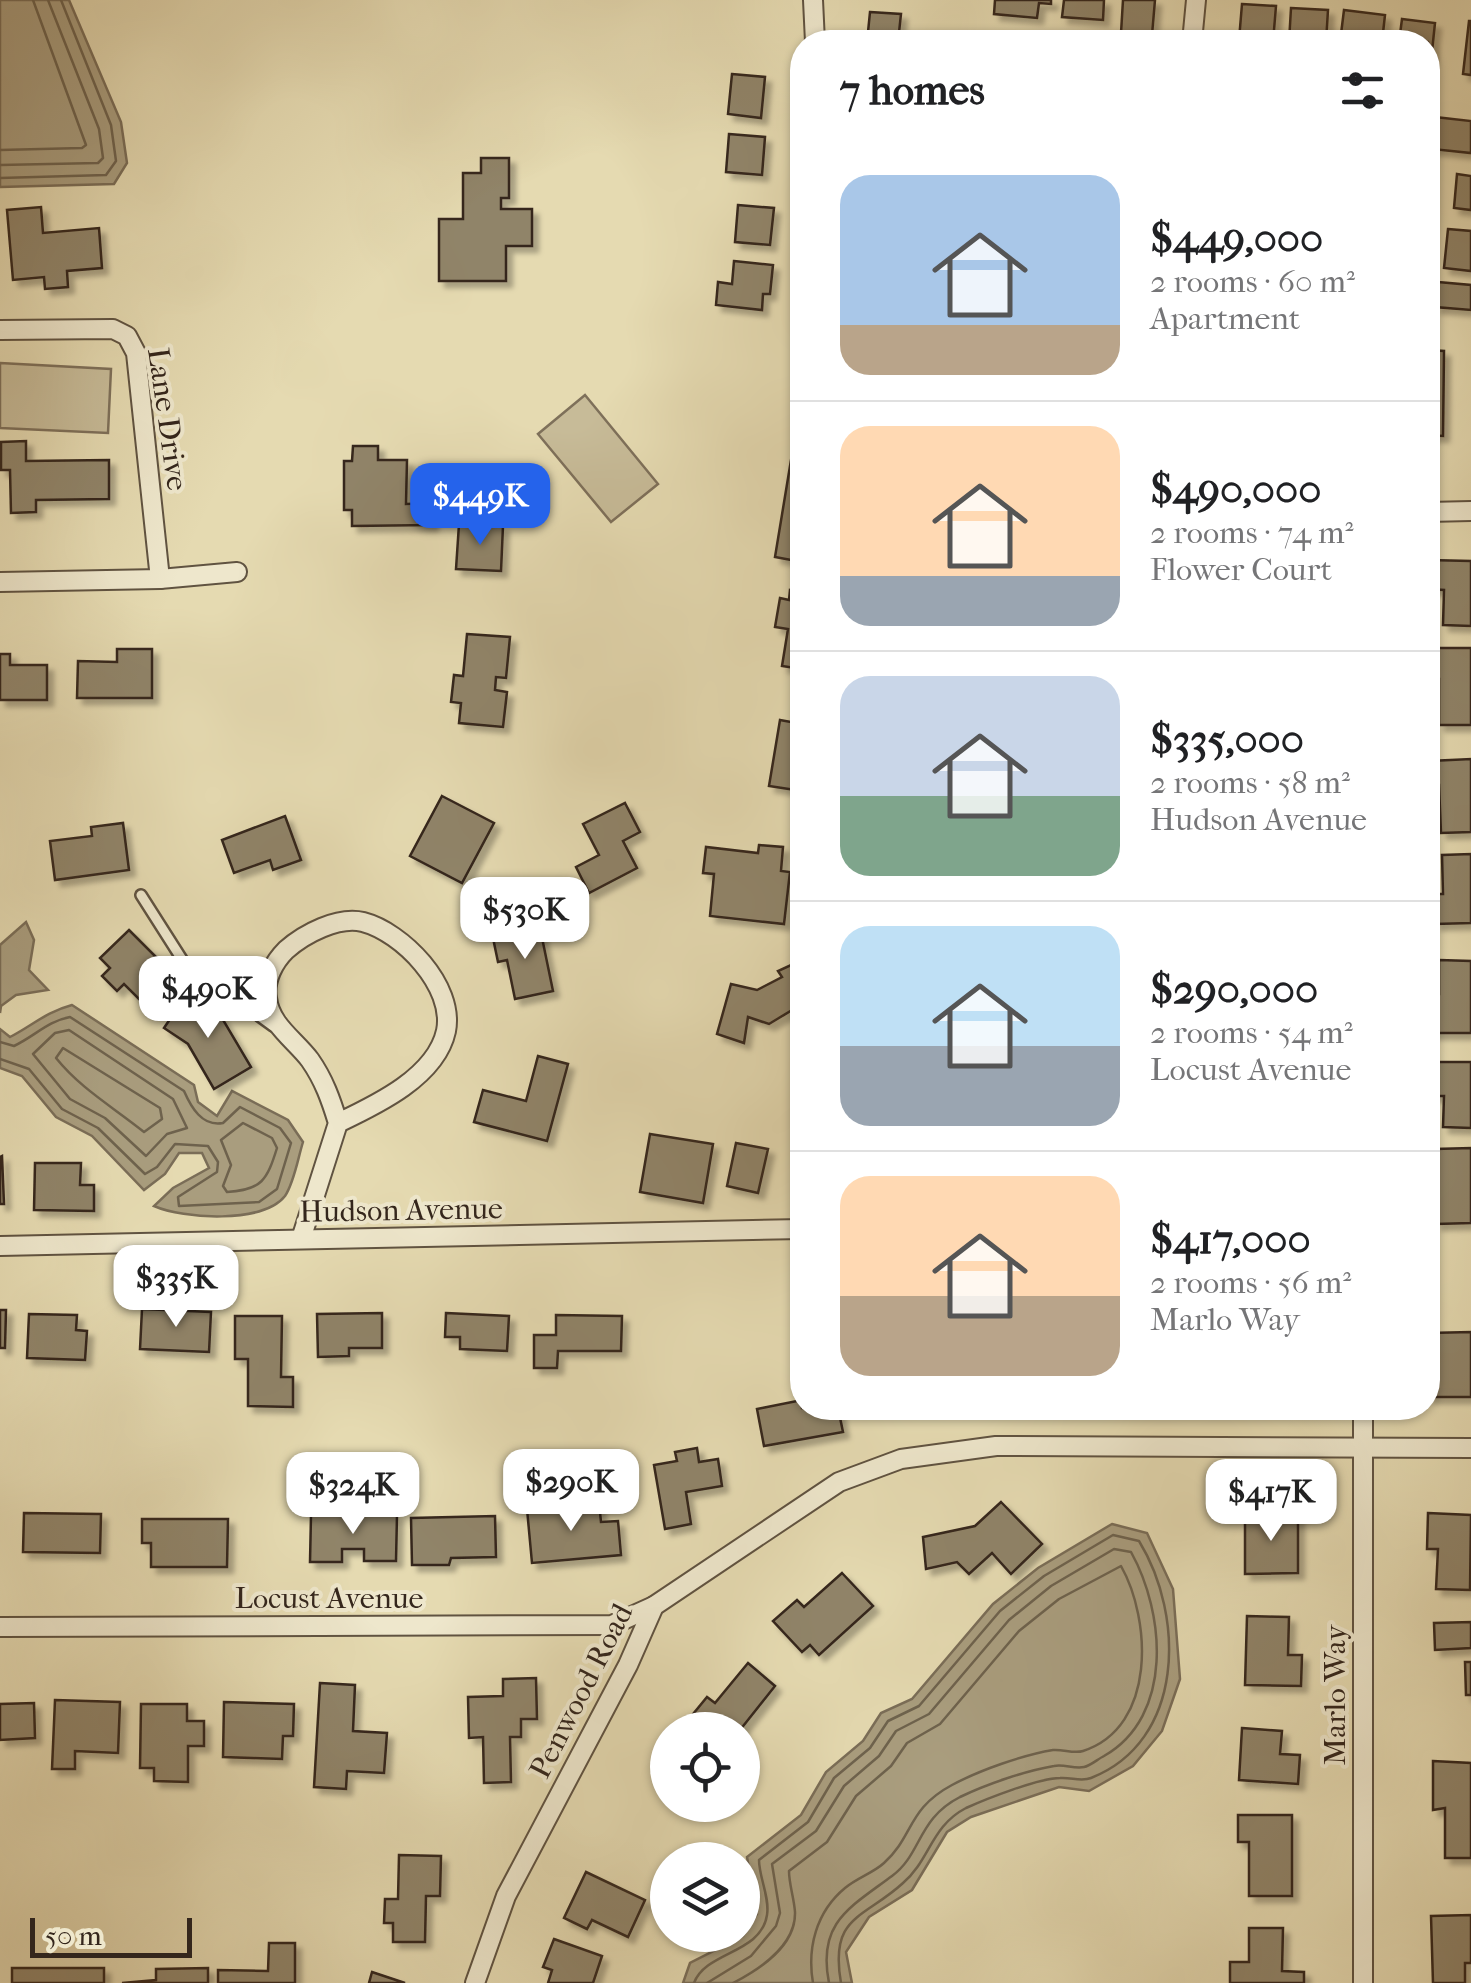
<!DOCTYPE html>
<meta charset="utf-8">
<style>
:root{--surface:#fff;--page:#f2f2f2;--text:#202124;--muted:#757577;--line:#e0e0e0;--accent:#2563eb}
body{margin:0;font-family:"IM FELL French Canon",serif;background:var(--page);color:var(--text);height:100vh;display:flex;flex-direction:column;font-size:38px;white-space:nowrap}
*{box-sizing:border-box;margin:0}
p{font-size:32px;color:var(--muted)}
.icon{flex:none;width:55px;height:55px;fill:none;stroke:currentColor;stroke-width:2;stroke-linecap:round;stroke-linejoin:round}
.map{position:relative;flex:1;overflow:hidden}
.details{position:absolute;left:790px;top:30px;width:650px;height:1390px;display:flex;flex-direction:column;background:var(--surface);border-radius:40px;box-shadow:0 2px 8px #0004}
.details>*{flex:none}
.controls{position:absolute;left:650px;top:1712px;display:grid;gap:20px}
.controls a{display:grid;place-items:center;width:110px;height:110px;border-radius:50%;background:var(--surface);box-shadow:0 2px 8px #0004;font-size:50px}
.scale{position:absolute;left:30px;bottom:25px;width:162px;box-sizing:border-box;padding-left:10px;border:5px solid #34261c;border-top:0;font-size:28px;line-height:35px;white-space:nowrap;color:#34261c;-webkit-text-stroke:8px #eee7cc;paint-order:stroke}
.price{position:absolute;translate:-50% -85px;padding:0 22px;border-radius:20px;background:#fff;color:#222;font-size:32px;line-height:65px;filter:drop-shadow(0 2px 5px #0008)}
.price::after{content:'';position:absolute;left:50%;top:60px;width:30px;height:22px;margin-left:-15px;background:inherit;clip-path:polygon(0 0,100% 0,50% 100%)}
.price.current{background:var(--accent);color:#fff}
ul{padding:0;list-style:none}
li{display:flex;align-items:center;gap:30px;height:250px;padding:0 50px}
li+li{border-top:2px solid var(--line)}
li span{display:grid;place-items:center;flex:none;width:280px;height:200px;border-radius:30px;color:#555}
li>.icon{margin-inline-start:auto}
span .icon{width:120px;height:120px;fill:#fffc;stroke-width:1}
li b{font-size:42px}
h2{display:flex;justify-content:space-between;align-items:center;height:120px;padding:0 50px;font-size:42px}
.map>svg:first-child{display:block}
.green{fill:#c7bb98;stroke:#7e705a;stroke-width:2.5}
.water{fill:#a99d7e;stroke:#7a6d57;stroke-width:2.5}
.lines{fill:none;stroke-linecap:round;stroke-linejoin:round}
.shore{stroke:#6e624d;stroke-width:2.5}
.building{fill:#908469;stroke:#34261c;stroke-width:2.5;filter:url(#shadow)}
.service-casing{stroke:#605341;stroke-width:14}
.minor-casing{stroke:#605341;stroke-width:22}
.service{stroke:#eee7cc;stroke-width:9}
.minor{stroke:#eee7cc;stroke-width:18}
.labels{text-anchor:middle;stroke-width:8;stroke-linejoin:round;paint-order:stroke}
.street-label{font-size:30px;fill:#34261c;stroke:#eee7cc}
</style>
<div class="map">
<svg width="1471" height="1983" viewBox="0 0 1471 1983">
<defs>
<filter id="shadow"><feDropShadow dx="6" dy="6" stdDeviation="2.5" flood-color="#0004"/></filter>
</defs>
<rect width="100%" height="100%" fill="#e5dab1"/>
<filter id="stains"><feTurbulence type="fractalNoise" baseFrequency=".002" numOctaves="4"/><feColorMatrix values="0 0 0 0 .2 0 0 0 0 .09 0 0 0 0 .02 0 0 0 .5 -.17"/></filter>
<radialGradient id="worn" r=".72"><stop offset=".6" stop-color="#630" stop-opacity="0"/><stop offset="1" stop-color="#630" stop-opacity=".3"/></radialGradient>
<g class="green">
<polygon points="0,363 111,369 108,433 0,428"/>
<polygon points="585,395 658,484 611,522 538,434"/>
</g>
<g class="water">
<polygon points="0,0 69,0 121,122 127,163 114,184 0,187"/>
<polygon points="26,922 34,940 29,970 48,990 16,995 1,1006 0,1013 0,945"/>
<path d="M72 1005 194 1085 198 1102 217 1116 232 1091 288 1120 303 1142C298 1158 294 1183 285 1196 263 1224 183 1219 154 1206L173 1188 209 1168 202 1153H179L165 1174 144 1190 92 1136 56 1117 22 1076 0 1068V1029L10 1037C33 1025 46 1012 72 1005Z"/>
<polygon points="1112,1524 1147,1533 1173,1589 1180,1679 1162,1731 1133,1766 1089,1791 1059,1787 971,1817 947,1832 912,1890 869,1917 846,1952 852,1983 683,1983 690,1963 743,1936 757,1914 747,1857 801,1815 826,1772 863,1741 881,1713 912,1699 993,1604 1038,1568"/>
</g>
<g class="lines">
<g class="shore">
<polyline points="0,150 82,148 86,145 33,0"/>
<polyline points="0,165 98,163 103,158 99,129 48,0"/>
<polyline points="0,178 106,175 116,161 111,125 61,0"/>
<polygon points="69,1030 173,1099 187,1128 167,1134 146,1156 105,1118 70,1099 33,1054 55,1033"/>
<path d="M0 1042 14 1046C35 1036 48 1021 70 1017L184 1091C191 1107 202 1127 223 1123L240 1107 280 1128 291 1143 277 1189 259 1202 179 1206 178 1197 217 1172 218 1162 208 1146 175 1144 157 1167 145 1174 98 1128 62 1109 29 1069 0 1059"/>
<path d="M63 1048 160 1108 162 1119 144 1132C113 1107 81 1089 56 1058Z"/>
<path d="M243 1123 272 1138 277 1148C267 1180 262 1190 227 1192L223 1186 231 1165 221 1140Z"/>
<path d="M694 1983C706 1951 761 1954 767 1915 770 1898 759 1877 759 1860L808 1822 834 1778 870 1748 888 1721 919 1706 1000 1611 1044 1576 1113 1535 1139 1541C1185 1616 1185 1741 1091 1778 1081 1782 1071 1777 1060 1778 1039 1778 986 1799 966 1808 931 1826 930 1860 903 1883 864 1919 829 1915 841 1983"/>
<path d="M707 1983 751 1956 776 1926 780 1913 772 1864 816 1831 844 1786 879 1756 896 1731 929 1714 1009 1620 1051 1586 1114 1549 1131 1552C1165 1613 1174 1716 1104 1756 1098 1759 1090 1766 1084 1767 1074 1769 1064 1764 1054 1766 1025 1771 987 1784 960 1797 917 1819 922 1854 892 1876 849 1908 817 1923 829 1983"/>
<path d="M733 1983C760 1969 796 1946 795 1912 794 1898 789 1884 789 1871L827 1842 856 1796 891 1766 907 1743 940 1724 1019 1631 1059 1599 1121 1566C1151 1619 1157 1727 1083 1751 1074 1754 1063 1749 1053 1750 1023 1755 980 1770 952 1785 907 1809 914 1836 884 1863 873 1873 857 1878 845 1888 816 1912 807 1948 813 1983"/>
</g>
</g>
<g class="building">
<polygon points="995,0 1051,0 1051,4 1039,3 1037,18 994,14"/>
<polygon points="1064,0 1104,0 1103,20 1062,17"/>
<polygon points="1123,0 1155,0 1152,35 1121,33"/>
<polygon points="1242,4 1276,6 1273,42 1239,40"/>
<polygon points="1291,8 1328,10 1326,42 1289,42"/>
<polygon points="1344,10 1385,15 1382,42 1340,42"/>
<polygon points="870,12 901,14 898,42 867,42"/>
<polygon points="1402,19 1435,23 1431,61 1428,42 1399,42"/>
<polygon points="1469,21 1471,21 1471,75 1463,74"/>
<polygon points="732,74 765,77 761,118 728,114"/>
<polygon points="1435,117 1471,121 1471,153 1432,149"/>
<polygon points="729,134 765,137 762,175 726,172"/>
<polygon points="481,158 509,158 509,198 501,198 501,209 532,209 532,246 506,246 506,281 439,281 439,219 463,219 463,173 481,173"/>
<polygon points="1457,174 1471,176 1471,210 1454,208"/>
<polygon points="738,205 774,208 770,245 735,242"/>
<polygon points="41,207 43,233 99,228 102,268 67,271 68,287 45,289 44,277 13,280 7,210"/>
<polygon points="1448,229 1471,231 1471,271 1444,268"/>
<polygon points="734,261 773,265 770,294 763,294 762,310 716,305 718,282 732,284"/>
<polygon points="1438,282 1471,285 1471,310 1435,307"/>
<polygon points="1428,350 1444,351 1443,436 1428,435"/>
<polygon points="26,441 26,461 109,460 109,499 36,500 36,512 11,513 10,470 1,470 1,442"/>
<polygon points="353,446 378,446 378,460 407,460 406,504 432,503 432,525 352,526 352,510 344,510 344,461 352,461"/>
<polygon points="792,454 802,456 802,562 775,557"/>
<polygon points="459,524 503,526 501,571 456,569"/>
<polygon points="1428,560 1471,561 1471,626 1443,625 1444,590 1428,589"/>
<polygon points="790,590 802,592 802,669 782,666 788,629 775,627 780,598 789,600"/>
<polygon points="467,634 510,637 506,678 496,677 495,690 507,692 503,727 459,723 461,703 451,702 454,675 463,676"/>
<polygon points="1428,648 1471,648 1471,725 1439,725 1439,679 1428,679"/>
<polygon points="117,649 152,649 152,698 77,698 78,661 117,662"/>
<polygon points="0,654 10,654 10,665 47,665 47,700 0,700"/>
<polygon points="780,720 802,724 802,791 769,786"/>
<polygon points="1471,759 1471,832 1441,833 1439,785 1431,785 1430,761"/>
<polygon points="442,796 494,823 462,883 410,856"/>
<polygon points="625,803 640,832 623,841 637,868 589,893 576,867 599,855 583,824"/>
<polygon points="285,816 301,860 273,870 270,860 234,873 222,840"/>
<polygon points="123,823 129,870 55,880 50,841 92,836 91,827"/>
<polygon points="759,845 783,847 781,871 790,872 784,924 710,916 714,874 703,873 706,847 758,853"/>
<polygon points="1471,854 1471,923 1435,924 1435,894 1443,894 1442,855"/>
<polygon points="540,928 553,991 515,999 507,960 498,962 493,938"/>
<polygon points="129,930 171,972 142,1002 124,984 117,991 102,976 110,968 100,958"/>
<polygon points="802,960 802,1004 769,1024 748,1017 744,1043 717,1034 731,984 757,990 782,977 778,971"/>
<polygon points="1439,960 1471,961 1471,1033 1428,1033 1428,994 1439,994"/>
<polygon points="187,994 222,1018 251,1067 214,1089 188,1044 164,1028"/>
<polygon points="538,1056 568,1064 547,1141 474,1122 483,1090 526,1101"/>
<polygon points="1433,1062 1471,1062 1471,1128 1443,1127 1444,1096 1433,1096"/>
<polygon points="650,1134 713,1144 703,1203 640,1192"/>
<polygon points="736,1143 768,1149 758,1193 727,1186"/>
<polygon points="1471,1148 1471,1223 1436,1224 1435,1149"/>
<polygon points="2,1156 4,1204 0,1204 0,1157"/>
<polygon points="35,1163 81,1163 80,1185 94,1185 94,1211 34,1210"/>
<polygon points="142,1309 211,1312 209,1352 140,1349"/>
<polygon points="0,1310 6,1310 5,1348 0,1348"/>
<polygon points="382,1313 382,1348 349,1348 349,1356 318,1357 317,1314"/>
<polygon points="446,1313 509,1316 507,1351 460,1349 460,1337 445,1337"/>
<polygon points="29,1314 77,1315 76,1330 87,1331 85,1360 27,1358"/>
<polygon points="556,1315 622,1316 621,1351 558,1351 557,1368 534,1368 534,1335 556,1335"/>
<polygon points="235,1316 282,1316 281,1377 293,1377 293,1407 248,1406 248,1359 235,1359"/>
<polygon points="1471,1332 1471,1397 1428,1397 1428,1333"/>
<polygon points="802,1400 802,1408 838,1408 843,1432 764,1446 757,1409"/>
<polygon points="697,1448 699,1462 718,1459 722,1486 686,1492 691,1524 665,1529 654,1465 677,1461 675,1452"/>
<polygon points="1001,1502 1042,1544 1011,1574 992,1553 969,1574 957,1562 926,1569 923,1537 975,1526"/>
<polygon points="599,1503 601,1522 618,1521 621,1555 532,1563 527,1509"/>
<polygon points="24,1513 101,1514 100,1553 23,1552"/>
<polygon points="1428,1513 1471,1515 1470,1590 1436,1589 1438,1549 1427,1549"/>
<polygon points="1245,1514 1298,1514 1298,1573 1245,1574"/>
<polygon points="311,1515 397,1515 396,1561 364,1561 364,1549 342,1549 342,1562 310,1562"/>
<polygon points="495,1516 496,1557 451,1558 449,1565 412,1565 411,1518"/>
<polygon points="142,1519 228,1519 227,1567 151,1567 151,1543 142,1543"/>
<polygon points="842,1573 873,1606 819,1655 810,1645 802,1652 773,1621 797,1600 804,1607"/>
<polygon points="1247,1616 1289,1617 1288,1655 1302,1655 1301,1686 1245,1685"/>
<polygon points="1471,1622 1471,1648 1435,1650 1434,1623"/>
<polygon points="1465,1662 1471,1662 1471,1695 1466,1695"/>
<polygon points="748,1663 775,1686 740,1730 694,1730 698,1725 689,1719 707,1697 715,1703"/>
<polygon points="536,1678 537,1719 521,1719 521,1737 510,1737 511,1782 484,1783 483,1737 469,1738 468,1697 503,1696 503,1679"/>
<polygon points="320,1683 355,1685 353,1731 387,1733 384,1773 347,1771 346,1789 314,1787"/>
<polygon points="55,1700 120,1702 118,1753 75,1751 75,1769 52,1769"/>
<polygon points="224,1702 294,1704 293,1736 283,1736 282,1759 223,1757"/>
<polygon points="34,1703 35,1738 0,1740 0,1704"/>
<polygon points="141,1704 187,1704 187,1721 204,1721 204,1746 188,1746 188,1782 154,1781 154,1768 140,1768"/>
<polygon points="1242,1728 1282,1731 1280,1754 1300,1755 1298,1784 1239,1780"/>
<polygon points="1433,1761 1471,1763 1471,1858 1445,1858 1445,1808 1433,1810"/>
<polygon points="1238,1815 1292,1815 1292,1896 1249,1896 1249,1842 1238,1842"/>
<polygon points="399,1855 441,1856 440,1896 426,1896 425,1942 393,1942 393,1923 384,1923 385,1899 398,1899"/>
<polygon points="586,1872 645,1900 628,1937 592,1920 587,1929 564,1918"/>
<polygon points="1471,1915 1471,1963 1465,1963 1465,1983 1433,1983 1431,1916"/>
<polygon points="1249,1928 1283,1928 1282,1971 1304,1972 1304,1983 1230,1983 1230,1962 1249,1962"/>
<polygon points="554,1939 602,1956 593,1983 548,1983 552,1970 543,1967"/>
<polygon points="269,1943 295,1943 295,1983 218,1983 218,1970 268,1971"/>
<rect x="12" y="1968" width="92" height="15"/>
<polygon points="208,1968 208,1983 122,1983 156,1980 156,1969"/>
<polygon points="372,1972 405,1983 369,1983"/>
</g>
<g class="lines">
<defs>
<polyline id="service" points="141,895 183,961 273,1026"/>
<g id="minor">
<polyline points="813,0 815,42"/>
<polyline points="1192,42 1196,0"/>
<polyline points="0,330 113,329 127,336 136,353 160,579"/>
<polyline points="1428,512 1471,511"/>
<polyline points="0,582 160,579 237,572"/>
<path d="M301 1239 338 1123C376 1105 436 1077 446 1031 455 986 402 932 363 922 338 916 304 934 286 950 274 962 264 980 267 998 270 1025 295 1040 310 1060 324 1080 331 1100 338 1123"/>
<polyline points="0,1246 802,1229"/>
<polyline points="1363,1408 1363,1983"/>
<polyline points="0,1627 612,1625 654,1606"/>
<polyline points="475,1983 506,1896 628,1665 654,1606 839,1482 901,1459 996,1446 1471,1448"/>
</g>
</defs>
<use href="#service" class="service-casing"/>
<use href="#minor" class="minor-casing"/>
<use href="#service" class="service"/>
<use href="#minor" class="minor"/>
</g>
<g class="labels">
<g class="street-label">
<text transform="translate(168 419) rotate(82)" y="10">Lane Drive</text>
<text transform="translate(401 1210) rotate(-1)" y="10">Hudson Avenue</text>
<text x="329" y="1608">Locust Avenue</text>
<text transform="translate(581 1691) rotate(-63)" y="10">Penwood Road</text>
<text transform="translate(1335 1695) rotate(-90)" y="10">Marlo Way</text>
</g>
</g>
<rect width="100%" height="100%" filter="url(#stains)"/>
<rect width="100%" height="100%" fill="url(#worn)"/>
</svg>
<div class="controls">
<a><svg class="icon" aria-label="locate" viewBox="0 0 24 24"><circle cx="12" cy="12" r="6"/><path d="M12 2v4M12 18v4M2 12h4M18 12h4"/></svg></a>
<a><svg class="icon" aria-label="layers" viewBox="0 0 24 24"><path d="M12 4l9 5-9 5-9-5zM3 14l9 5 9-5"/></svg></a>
</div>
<div class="scale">50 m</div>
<b class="price current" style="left:480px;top:548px">$449K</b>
<b class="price" style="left:525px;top:962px">$530K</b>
<b class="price" style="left:208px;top:1041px">$490K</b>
<b class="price" style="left:176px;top:1330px">$335K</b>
<b class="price" style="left:571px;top:1534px">$290K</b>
<b class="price" style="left:353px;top:1537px">$324K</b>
<b class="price" style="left:1271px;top:1544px">$417K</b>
<section class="details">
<h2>7 homes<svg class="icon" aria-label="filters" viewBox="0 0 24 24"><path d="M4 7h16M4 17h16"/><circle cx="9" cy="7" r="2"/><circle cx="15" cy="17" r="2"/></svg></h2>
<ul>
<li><span style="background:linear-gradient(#a9c7e8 75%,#b9a48a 0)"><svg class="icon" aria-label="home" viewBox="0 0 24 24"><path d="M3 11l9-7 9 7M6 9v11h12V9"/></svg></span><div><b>$449,000</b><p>2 rooms · 60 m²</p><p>Apartment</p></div></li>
<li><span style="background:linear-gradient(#ffd9b3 75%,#9aa5b1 0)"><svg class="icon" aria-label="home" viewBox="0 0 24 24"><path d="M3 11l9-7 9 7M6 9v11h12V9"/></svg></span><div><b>$490,000</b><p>2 rooms · 74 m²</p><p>Flower Court</p></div></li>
<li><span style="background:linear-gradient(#c9d6e8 60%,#7fa58c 0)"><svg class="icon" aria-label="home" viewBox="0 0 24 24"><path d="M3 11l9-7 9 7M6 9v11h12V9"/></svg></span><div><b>$335,000</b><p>2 rooms · 58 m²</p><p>Hudson Avenue</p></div></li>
<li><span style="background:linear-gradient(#bfe0f5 60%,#9aa5b1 0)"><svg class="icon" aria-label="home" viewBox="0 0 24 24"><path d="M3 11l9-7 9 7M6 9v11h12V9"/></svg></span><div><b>$290,000</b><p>2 rooms · 54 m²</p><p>Locust Avenue</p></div></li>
<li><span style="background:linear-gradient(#ffd9b3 60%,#b9a48a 0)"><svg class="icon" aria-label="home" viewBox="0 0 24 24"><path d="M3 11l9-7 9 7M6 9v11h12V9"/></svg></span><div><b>$417,000</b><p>2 rooms · 56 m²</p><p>Marlo Way</p></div></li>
</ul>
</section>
</div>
